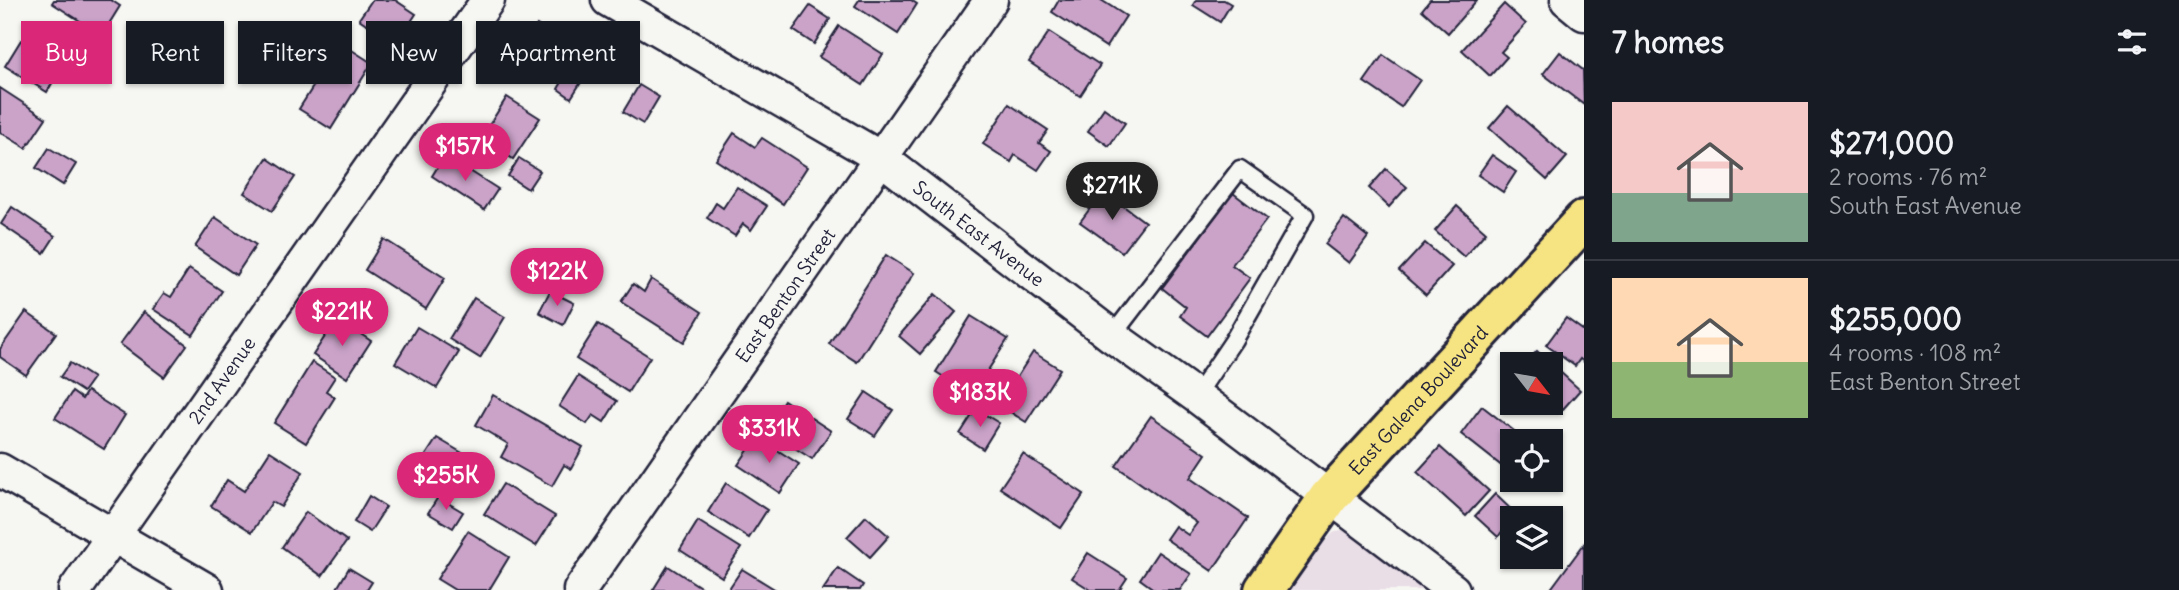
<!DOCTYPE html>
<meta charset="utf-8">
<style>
:root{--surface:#171b24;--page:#242831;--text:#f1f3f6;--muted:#9ea1a6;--line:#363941;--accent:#db2777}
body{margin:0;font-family:Delius,sans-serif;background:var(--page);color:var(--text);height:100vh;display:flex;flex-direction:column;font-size:26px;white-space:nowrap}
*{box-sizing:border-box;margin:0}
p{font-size:23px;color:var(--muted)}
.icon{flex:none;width:38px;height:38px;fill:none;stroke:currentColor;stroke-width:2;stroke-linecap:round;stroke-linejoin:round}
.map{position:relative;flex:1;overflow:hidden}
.side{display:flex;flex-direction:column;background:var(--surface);width:595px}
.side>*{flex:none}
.hud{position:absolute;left:21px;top:21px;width:665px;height:63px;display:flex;gap:14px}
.needle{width:46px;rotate:121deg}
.fabs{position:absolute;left:1500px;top:352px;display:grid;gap:14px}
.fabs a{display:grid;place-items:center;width:63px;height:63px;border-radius:0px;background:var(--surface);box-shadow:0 2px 5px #0004;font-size:35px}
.price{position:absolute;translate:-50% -60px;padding:0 16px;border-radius:24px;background:var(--accent);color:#fff;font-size:23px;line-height:46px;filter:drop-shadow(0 2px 4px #0008)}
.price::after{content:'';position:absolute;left:50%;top:42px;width:21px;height:16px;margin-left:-10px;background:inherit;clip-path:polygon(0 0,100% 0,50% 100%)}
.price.on{background:#222;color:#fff}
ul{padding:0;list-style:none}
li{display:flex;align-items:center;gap:21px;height:175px;padding:0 28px}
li+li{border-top:2px solid var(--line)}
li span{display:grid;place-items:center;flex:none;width:196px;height:140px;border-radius:0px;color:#555}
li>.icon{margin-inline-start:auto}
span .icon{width:84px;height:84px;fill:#fffc;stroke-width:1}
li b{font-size:30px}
h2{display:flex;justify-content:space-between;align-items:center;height:84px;padding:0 28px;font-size:30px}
.chip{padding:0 24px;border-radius:0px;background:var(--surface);box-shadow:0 2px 5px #0004;font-size:24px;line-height:63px}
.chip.on{background:var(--accent);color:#fff}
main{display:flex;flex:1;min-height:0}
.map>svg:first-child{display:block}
.built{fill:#e9dde6}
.building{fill:#cba3c9;stroke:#22223b;stroke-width:2}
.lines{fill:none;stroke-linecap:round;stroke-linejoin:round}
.lane-casing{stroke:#22223b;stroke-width:21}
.street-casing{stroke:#22223b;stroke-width:37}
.primary-casing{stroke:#22223b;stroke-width:44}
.lane{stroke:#f6f6f2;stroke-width:16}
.street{stroke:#f6f6f2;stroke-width:32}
.primary{stroke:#f6e381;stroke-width:38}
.labels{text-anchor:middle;stroke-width:6;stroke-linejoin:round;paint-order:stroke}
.street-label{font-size:19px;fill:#22223b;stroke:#f6f6f2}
</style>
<main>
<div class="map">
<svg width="1584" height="590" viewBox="0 0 1584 590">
<rect width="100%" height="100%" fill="#f6f6f2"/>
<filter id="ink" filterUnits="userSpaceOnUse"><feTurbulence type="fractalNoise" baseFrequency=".0143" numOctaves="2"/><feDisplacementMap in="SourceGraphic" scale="14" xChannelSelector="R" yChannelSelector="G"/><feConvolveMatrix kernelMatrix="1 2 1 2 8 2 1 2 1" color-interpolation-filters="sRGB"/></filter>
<g filter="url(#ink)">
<polygon class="built" points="1342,530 1358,538 1427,590 1289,590 1314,553 1333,533"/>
<g class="building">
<polygon points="54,0 111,0 120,6 102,35 52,3"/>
<polygon points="372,0 395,0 416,14 396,44 359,19"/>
<polygon points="859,0 911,0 917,4 898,34 855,6"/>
<polygon points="1059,0 1101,0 1126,16 1106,47 1052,12"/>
<polygon points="1196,0 1224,0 1231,4 1220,22 1193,5"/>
<polygon points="1430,0 1477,0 1448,33 1422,10"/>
<polygon points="1504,4 1526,24 1501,52 1507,57 1490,76 1462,50"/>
<polygon points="810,6 830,19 814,44 793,30"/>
<polygon points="537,25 594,62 571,98 558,89 562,82 518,54"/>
<polygon points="839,26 883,54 863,85 819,57"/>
<polygon points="322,31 372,63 331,129 299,109 321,74 302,62"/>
<polygon points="1049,32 1100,65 1080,96 1029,62"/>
<polygon points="21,40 62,66 47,92 5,66"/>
<polygon points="1560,52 1583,70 1584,105 1543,74"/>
<polygon points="1383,55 1420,80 1401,107 1364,82"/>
<polygon points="639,85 659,97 643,124 623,112"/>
<polygon points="0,88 46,118 26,148 0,132"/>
<polygon points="507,97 540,118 513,159 481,138"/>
<polygon points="1009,104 1048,130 1039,143 1051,151 1038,170 1015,155 1011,162 983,144"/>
<polygon points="1508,106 1567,157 1547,180 1489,128"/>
<polygon points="1104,108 1125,123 1109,146 1088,131"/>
<polygon points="734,133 755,147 762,138 807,167 783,204 716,160"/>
<polygon points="49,148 76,164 63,185 36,168"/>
<polygon points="445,155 498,189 484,210 432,176"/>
<polygon points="1492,155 1516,172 1503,192 1478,175"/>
<polygon points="267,158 295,177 272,211 244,193"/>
<polygon points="519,158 540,171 528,189 508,176"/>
<polygon points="1386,169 1407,187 1389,207 1369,188"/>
<polygon points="737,187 767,206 751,230 743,224 735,236 707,218 716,203 723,208"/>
<polygon points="1103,191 1145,222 1122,252 1080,222"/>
<polygon points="1233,193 1267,219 1232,265 1250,278 1207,336 1180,316 1186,307 1162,288"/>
<polygon points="1457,206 1486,232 1464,257 1435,231"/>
<polygon points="12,207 55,236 44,253 1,224"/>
<polygon points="215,217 256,245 236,275 195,247"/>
<polygon points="1344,218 1368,237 1349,263 1325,244"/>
<polygon points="384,239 445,278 426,309 365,270"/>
<polygon points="1425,243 1452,266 1426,295 1399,271"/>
<polygon points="886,255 914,273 857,362 829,344"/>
<polygon points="189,269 222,291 193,335 153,309 164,293 171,297"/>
<polygon points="651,279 702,312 684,342 621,302 633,284 644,292"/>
<polygon points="550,291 574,303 563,325 539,312"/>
<polygon points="935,294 956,312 920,354 899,336"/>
<polygon points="474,298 505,317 480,358 449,339"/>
<polygon points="26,312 56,333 26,375 0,357 0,349"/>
<polygon points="144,312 187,345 164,377 120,344"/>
<polygon points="971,316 1008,339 972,395 936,372"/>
<polygon points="337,318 371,341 347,378 313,355"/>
<polygon points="1566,318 1584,331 1584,362 1580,359 1575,366 1546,345"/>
<polygon points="598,324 650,357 628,392 576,359"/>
<polygon points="417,327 459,352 437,388 395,363"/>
<polygon points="1537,351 1580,390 1563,409 1550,398 1550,364 1525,364"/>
<polygon points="1033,352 1060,369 1026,422 999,405"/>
<polygon points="312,362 335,377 326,391 335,397 306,443 274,423"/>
<polygon points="70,363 93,378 83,392 60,377"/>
<polygon points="578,376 617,401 604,422 593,415 587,424 559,406"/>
<polygon points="87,391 125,415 104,449 55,418 72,392 82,399"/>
<polygon points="866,392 893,410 875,436 848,419"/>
<polygon points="493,395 583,447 571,469 564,465 552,486 501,457 508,444 476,425"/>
<polygon points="784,400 831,431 812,459 765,429"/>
<polygon points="1482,406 1527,441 1512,441 1512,466 1508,471 1461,434"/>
<polygon points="976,409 999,423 983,449 960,434"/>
<polygon points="1151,416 1206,454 1190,478 1248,518 1212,571 1166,539 1175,526 1188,535 1197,523 1116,466"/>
<polygon points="757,437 799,464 780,493 738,465"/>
<polygon points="437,438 464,454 449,480 421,463"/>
<polygon points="1440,447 1489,491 1466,516 1417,472"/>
<polygon points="270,451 303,472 281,507 272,502 252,532 211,506 227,480 244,491"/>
<polygon points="1023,454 1084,494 1061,528 1000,488"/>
<polygon points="726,483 767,510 749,538 708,512"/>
<polygon points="503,484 555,516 536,546 484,514"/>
<polygon points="1495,494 1518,516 1512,518 1498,537 1475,516"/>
<polygon points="369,496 386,507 370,532 354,522"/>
<polygon points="438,497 463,512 453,528 428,513"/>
<polygon points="306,512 347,541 322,576 282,547"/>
<polygon points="866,516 889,536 870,557 847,537"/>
<polygon points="698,521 741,548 722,577 680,550"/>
<polygon points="468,531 509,557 489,590 455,590 437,579"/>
<polygon points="1584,544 1584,590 1550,590"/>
<polygon points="1158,552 1191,574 1180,590 1155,590 1140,579"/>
<polygon points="1088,553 1127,578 1119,590 1091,590 1072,578"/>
<polygon points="668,566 705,590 653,590"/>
<polygon points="349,568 372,582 367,590 336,590"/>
<polygon points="838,568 863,585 860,590 823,590"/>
<polygon points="742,569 776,590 728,590"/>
</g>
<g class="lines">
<defs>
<polyline id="lane" points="1112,336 1240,169 1305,215 1233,341 1196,396"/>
<g id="street">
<path id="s1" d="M608 0 881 158 1112 336 1196 396 1453 590"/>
<polyline points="1567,0 1584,14"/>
<polyline points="0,470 207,590"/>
<path id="s2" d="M75 590 488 0"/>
<path id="s3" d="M580 590 991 0"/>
</g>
<g id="primary">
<path id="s4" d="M1264 590 1329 497 1584 220"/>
</g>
</defs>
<use href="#lane" class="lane-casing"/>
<use href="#street" class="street-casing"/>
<use href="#primary" class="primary-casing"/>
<use href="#lane" class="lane"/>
<use href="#street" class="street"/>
<use href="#primary" class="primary"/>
</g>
</g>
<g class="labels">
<g class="street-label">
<text dy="7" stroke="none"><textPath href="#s1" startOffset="439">South East Avenue</textPath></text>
<text dy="7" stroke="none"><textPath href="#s3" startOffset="359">East Benton Street</textPath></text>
<text dy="7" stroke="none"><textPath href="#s2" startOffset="256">2nd Avenue</textPath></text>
<text dy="7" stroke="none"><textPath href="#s4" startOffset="245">East Galena Boulevard</textPath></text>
</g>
</g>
</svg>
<div class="fabs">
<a><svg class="needle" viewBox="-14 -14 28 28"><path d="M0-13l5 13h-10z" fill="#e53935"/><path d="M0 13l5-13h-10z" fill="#9ea1a6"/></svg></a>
<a><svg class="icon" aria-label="locate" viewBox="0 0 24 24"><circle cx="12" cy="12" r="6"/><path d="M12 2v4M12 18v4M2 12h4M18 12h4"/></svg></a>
<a><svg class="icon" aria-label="layers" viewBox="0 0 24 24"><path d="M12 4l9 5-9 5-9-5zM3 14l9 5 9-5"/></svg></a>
</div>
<b class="price" style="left:465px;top:183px">$157K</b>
<b class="price on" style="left:1112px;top:222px">$271K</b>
<b class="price" style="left:557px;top:308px">$122K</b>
<b class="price" style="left:342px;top:348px">$221K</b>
<b class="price" style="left:980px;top:429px">$183K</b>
<b class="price" style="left:769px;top:465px">$331K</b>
<b class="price" style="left:446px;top:512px">$255K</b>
<div class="hud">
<a class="chip on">Buy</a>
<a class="chip">Rent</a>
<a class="chip">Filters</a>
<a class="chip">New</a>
<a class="chip">Apartment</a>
</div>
</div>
<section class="side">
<h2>7 homes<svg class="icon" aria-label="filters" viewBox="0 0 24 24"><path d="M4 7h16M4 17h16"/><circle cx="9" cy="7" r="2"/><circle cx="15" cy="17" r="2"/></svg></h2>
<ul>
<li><span style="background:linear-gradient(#f6c9c9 65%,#7fa58c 0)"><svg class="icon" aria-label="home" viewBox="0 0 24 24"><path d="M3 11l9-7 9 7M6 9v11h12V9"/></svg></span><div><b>$271,000</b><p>2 rooms · 76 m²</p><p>South East Avenue</p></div></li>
<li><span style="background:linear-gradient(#ffd9b3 60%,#8fb573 0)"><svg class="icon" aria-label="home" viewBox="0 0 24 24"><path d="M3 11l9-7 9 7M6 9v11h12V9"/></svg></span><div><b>$255,000</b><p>4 rooms · 108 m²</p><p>East Benton Street</p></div></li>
</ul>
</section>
</main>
